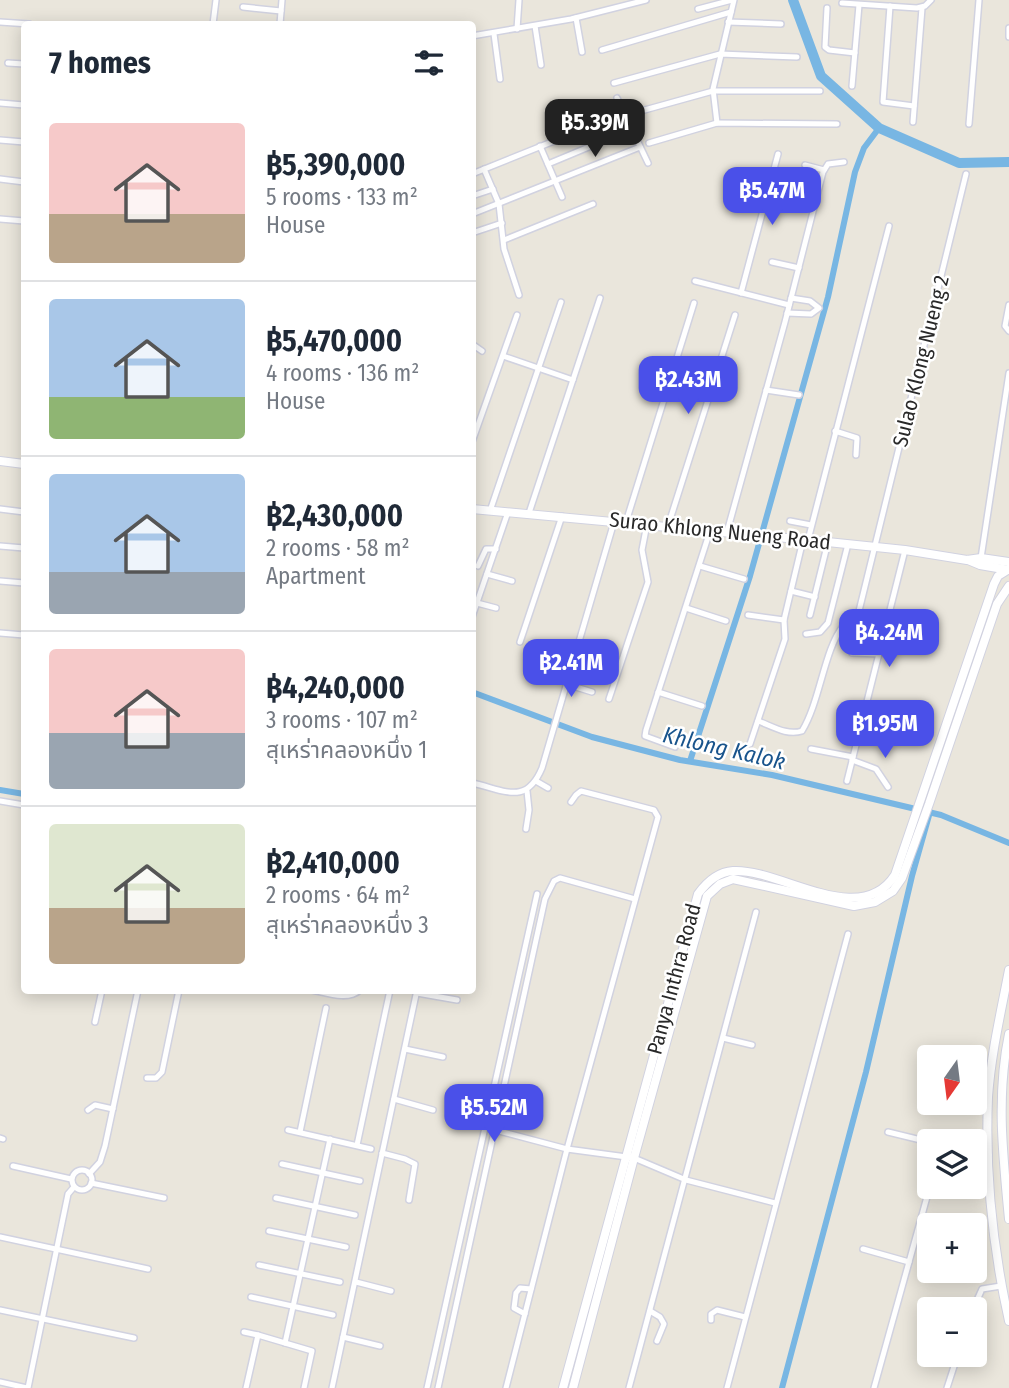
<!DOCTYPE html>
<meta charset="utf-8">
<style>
:root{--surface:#fff;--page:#f2f2f3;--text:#1f2937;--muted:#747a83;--line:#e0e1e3;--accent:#4a50e9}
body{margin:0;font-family:"Fira Sans Condensed","Noto Sans Thai",sans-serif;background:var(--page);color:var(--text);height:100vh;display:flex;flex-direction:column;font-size:26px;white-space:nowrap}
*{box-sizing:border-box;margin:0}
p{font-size:23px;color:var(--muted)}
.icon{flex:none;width:38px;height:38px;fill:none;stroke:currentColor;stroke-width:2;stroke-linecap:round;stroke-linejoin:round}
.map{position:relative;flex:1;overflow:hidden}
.details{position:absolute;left:21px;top:21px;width:455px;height:973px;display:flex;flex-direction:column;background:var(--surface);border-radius:7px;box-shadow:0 4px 18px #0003}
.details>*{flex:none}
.needle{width:46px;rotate:194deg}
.buttons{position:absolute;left:917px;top:1045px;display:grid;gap:14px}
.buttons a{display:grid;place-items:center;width:70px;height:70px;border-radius:7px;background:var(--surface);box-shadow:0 4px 18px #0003;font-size:35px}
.price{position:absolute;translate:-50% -60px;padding:0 16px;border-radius:14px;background:var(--accent);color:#fff;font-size:23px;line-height:46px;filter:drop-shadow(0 2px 4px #0008)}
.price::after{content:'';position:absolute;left:50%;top:42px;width:21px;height:16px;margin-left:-10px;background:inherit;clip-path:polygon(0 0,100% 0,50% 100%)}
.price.current{background:#222;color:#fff}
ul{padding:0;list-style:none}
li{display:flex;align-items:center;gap:21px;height:175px;padding:0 28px}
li+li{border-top:2px solid var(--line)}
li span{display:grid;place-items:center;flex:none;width:196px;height:140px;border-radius:7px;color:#555}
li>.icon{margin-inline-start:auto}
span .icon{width:84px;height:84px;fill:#fffc;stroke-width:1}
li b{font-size:30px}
h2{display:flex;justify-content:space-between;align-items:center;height:84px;padding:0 28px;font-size:30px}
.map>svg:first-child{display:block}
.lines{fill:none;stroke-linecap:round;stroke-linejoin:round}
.canal{stroke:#78b6e3;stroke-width:6}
.river{stroke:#78b6e3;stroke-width:10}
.street-casing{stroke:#d1d2e0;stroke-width:8}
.secondary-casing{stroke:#d1d2e0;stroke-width:10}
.street{stroke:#fff;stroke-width:5}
.secondary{stroke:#fff;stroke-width:8}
.labels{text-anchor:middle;stroke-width:5;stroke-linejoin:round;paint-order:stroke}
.street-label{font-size:21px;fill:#292929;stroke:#fff}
.water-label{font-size:23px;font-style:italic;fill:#19548c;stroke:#fff}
</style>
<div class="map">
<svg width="1009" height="1388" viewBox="0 0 1009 1388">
<rect width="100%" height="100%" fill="#eae6dc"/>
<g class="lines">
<g class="canal">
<polyline points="472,692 592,737 680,760 772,775 941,815 1009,843"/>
<polyline points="690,761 750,576 828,297 855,172 864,148 879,128"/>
<polyline points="0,790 24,794"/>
<polyline points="782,1388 866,1072 912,876 930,812"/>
</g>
<polyline class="river" points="793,0 821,76 879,128 959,163 1009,162"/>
<defs>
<g id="street">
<polyline points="842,3 917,8 925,6 931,0"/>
<polyline points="890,6 883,102 914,106"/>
<polyline points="243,7 281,11"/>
<polyline points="827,8 825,47 829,50 855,53"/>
<polyline points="698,9 732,0"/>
<polyline points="576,18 582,52"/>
<polyline points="0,22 29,24"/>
<polyline points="728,22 781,24"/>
<polyline points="213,24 216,0"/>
<polyline points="280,24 282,0"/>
<polyline points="535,26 541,65"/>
<polyline points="1009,28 1009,37"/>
<polyline points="517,29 519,0"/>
<polyline points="494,34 500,79"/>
<polyline points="472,36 571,19 646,0"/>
<polyline points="602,50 731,12"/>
<polyline points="8,63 24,64"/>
<polyline points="614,83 720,54 797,57"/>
<polyline points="852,86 859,5"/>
<polyline points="617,98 648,163"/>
<polyline points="0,103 24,105"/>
<polyline points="641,111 713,91 820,91"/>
<polyline points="913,122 922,8"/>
<polyline points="717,123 713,89 734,0"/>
<polyline points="969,124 979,0"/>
<polyline points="0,140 24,142"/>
<polyline points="649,143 717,123 837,124"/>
<polyline points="540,146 562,197"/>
<polyline points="548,164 632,129"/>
<polyline points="805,165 824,170"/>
<polyline points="484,169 499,204 504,249 519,295"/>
<polyline points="472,174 624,113"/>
<polyline points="0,179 24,182"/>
<polyline points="472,196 493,189"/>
<polyline points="472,214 640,147"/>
<polyline points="0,219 24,221"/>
<polyline points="472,233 502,223"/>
<polyline points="504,240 593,204"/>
<polyline points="772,262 799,268"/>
<polyline points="695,281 789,305"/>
<polyline points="741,293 778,154"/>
<polyline points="1009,305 1005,326 1009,331"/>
<polyline points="787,313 811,314 819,308 810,301 791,298"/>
<polyline points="472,344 482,351"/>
<polyline points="503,356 573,380"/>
<polyline points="766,390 799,395"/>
<polyline points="835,431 857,438 856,455"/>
<polyline points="472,442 517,315"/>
<polyline points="0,509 24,512"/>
<polyline points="490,511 561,302"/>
<polyline points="529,513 600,298"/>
<polyline points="790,521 811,525"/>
<polyline points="626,522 694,303"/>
<polyline points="668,526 735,315"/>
<polyline points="727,532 785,322 823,172 828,164 844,162"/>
<polyline points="808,540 889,226"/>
<polyline points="0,546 24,548"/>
<polyline points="981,558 1009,373"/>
<polyline points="478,566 486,549 496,549"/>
<polyline points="700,566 744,579"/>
<polyline points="487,574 512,581"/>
<polyline points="0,581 24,583"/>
<polyline points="791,591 815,597"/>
<polyline points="477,603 496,608"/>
<polyline points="686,608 726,621"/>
<polyline points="748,615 784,620"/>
<polyline points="810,615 828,542"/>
<polyline points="472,617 508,512"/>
<polyline points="0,633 24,635"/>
<polyline points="806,634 820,632 828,623 848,544"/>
<polyline points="520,642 562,516"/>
<polyline points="852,653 879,654"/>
<polyline points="567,679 576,687 592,692"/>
<polyline points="658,692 702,706"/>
<polyline points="609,699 648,582 642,550 647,524"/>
<path d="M758 721C772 726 787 736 802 731 820 702 824 650 843 626L853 623 858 615 966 174"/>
<polyline points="860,729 908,742"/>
<polyline points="750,744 785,639 784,620 803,540"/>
<polyline points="675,747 645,736 646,730 710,531"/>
<polyline points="811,749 853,757"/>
<polyline points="852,760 876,769 888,787"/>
<polyline points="536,781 548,788"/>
<polyline points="847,781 905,550"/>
<path d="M472 783C505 790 526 806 542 768L614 522"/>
<polyline points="0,801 24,805"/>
<polyline points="526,829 529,810 527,791"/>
<path d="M312 990C327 993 348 1001 360 990"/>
<polyline points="417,993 457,1000"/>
<polyline points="95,1022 102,990"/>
<polyline points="723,1038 752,1045"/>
<polyline points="405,1049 443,1057"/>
<polyline points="147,1078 156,1078 162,1072 179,990"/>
<polyline points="394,1099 433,1110"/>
<polyline points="88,1110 95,1105 113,1109"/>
<polyline points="288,1130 371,1149"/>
<polyline points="495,1130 567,1149 634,1158 686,1180 775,1203"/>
<polyline points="300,1132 326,1008"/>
<polyline points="888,1132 929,1142"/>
<polyline points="0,1138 3,1139"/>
<polyline points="357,1145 390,990"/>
<polyline points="975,1152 989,1155"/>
<polyline points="382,1153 405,1159 415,1164 409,1200"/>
<polyline points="282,1164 360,1181"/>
<polyline points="13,1166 71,1179"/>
<circle cx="82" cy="1180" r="10"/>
<polyline points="89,1174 100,1162 105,1146 138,990"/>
<polyline points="91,1183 164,1198"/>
<polyline points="276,1198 355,1215"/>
<polyline points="269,1231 346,1247"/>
<polyline points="0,1237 148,1269"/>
<polyline points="863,1249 909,1262 930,1186"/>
<polyline points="259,1265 340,1282"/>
<polyline points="356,1282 391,1291"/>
<polyline points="251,1297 333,1315"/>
<polyline points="973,1309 982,1289 1001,1286"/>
<polyline points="0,1310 134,1338"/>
<polyline points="650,1311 660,1317 664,1324 657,1341"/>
<polyline points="525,1314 514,1308 516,1293 520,1288 531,1289"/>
<polyline points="711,1320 711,1314 717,1310 745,1317"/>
<polyline points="244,1332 258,1335"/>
<polyline points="343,1337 380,1346"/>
<polyline points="0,1382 27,1388"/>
<polyline points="28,1388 68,1194 74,1187"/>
<polyline points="246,1388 258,1335 285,1343"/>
<polyline points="304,1388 312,1351 285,1343 330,1139"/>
<polyline points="332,1388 417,990"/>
<polyline points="427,1388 537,894"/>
<polyline points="438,1388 545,899 554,881 560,878 635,899"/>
<polyline points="506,1388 567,1149 658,817 654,810 581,791 576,795 571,802"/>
<polyline points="629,1388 756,912"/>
<polyline points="727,1388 848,934"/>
<polyline points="874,1388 909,1262"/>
<polyline points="947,1388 958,1354"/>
</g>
<g id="secondary">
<polyline points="0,461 24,464"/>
<polyline points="472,509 808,540 905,550 967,560 981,558 1009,562"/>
<polyline points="968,560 980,565 1009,570"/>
<path d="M1009 970C1001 1012 991 1054 988 1097 985 1171 993 1249 1009 1321"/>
<path d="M1009 1034C996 1096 1003 1156 1009 1219"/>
<path d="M563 1388 698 894C706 883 718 872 733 871 780 868 860 930 895 875L994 584 998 576 1009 569"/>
<polyline points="573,1388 634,1158 707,896 720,884 733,879 854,906 875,902 893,891 902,878 929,804 997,604 1009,586"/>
</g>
</defs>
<use href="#street" class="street-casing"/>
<use href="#secondary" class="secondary-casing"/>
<use href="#street" class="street"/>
<use href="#secondary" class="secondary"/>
</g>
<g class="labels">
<g class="street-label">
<text transform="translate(921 361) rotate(-76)" y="7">Sulao Klong Nueng 2</text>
<text transform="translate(720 531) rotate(6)" y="7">Surao Khlong Nueng Road</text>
<text transform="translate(674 979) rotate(-75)" y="7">Panya Inthra Road</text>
</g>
<g class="water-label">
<text transform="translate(724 748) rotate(13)" y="8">Khlong Kalok</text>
</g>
</g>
</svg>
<div class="buttons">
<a><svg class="needle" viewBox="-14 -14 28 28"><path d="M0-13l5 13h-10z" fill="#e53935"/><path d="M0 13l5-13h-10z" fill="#747a83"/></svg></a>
<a><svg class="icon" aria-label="layers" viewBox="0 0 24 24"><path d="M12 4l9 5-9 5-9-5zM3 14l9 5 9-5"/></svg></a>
<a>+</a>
<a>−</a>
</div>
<b class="price current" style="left:595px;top:159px">฿5.39M</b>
<b class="price" style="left:772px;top:227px">฿5.47M</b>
<b class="price" style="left:688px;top:416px">฿2.43M</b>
<b class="price" style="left:889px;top:669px">฿4.24M</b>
<b class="price" style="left:571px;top:699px">฿2.41M</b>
<b class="price" style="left:885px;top:760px">฿1.95M</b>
<b class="price" style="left:494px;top:1144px">฿5.52M</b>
<section class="details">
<h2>7 homes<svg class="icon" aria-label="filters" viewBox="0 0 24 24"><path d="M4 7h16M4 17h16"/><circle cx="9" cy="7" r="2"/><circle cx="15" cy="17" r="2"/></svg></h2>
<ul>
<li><span style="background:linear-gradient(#f6c9c9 65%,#b9a48a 0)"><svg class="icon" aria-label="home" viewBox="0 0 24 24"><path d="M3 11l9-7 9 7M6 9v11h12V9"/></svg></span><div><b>฿5,390,000</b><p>5 rooms · 133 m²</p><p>House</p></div></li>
<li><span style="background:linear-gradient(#a9c7e8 70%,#8fb573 0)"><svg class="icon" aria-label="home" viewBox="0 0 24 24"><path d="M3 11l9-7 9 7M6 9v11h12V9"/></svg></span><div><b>฿5,470,000</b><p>4 rooms · 136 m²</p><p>House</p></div></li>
<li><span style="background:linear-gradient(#a9c7e8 70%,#9aa5b1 0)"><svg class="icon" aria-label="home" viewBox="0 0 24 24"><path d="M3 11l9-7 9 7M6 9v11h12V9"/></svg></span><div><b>฿2,430,000</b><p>2 rooms · 58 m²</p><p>Apartment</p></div></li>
<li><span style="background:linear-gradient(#f6c9c9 60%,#9aa5b1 0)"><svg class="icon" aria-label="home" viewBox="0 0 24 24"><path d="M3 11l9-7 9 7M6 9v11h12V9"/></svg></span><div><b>฿4,240,000</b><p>3 rooms · 107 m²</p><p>สุเหร่าคลองหนึ่ง 1</p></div></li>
<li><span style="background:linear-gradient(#dfe7d0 60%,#b9a48a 0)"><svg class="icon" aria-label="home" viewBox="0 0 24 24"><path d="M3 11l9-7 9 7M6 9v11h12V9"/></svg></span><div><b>฿2,410,000</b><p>2 rooms · 64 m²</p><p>สุเหร่าคลองหนึ่ง 3</p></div></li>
</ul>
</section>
</div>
